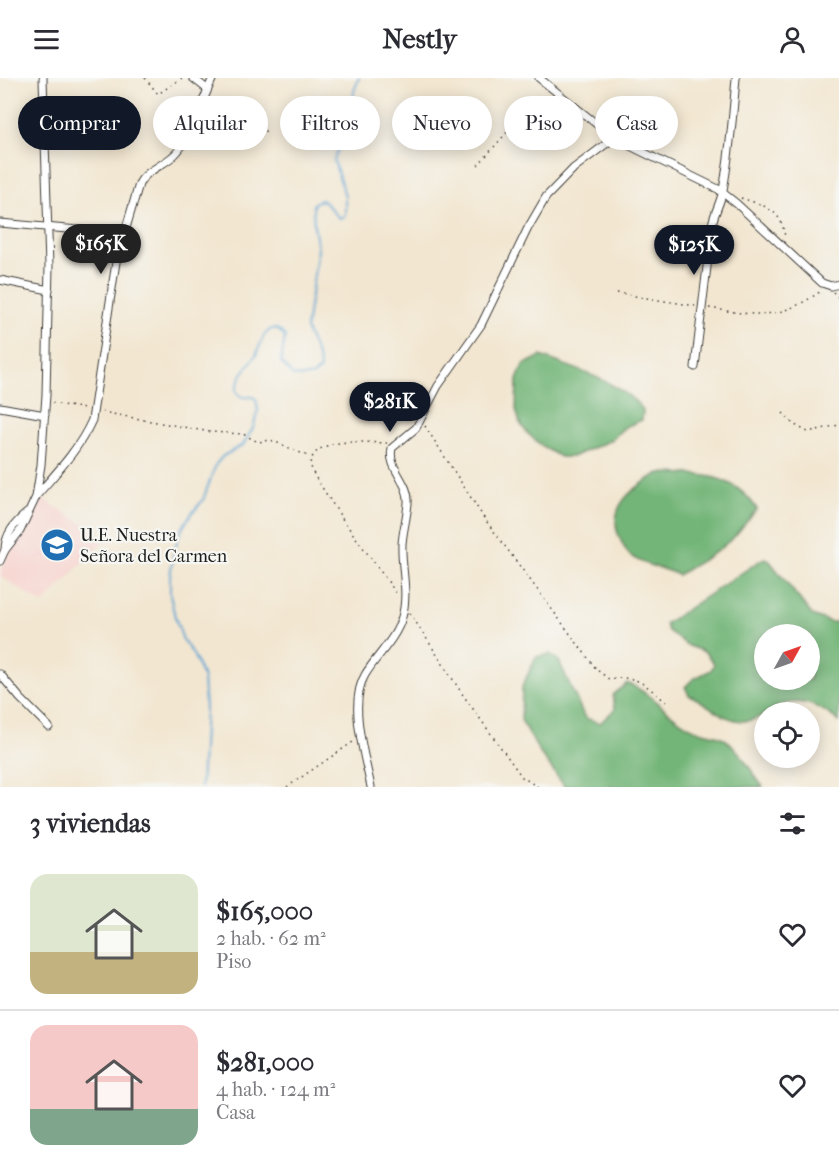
<!DOCTYPE html>
<html lang="es">
<meta charset="utf-8">
<style>
:root{--surface:#fff;--page:#f2f2f3;--text:#2b2b33;--muted:#7c7c81;--line:#e1e1e2;--accent:#111827}
body{margin:0;font-family:"IM FELL French Canon",serif;background:var(--page);color:var(--text);height:100vh;display:flex;flex-direction:column;font-size:22px;white-space:nowrap}
*{box-sizing:border-box;margin:0}
p{font-size:20px;color:var(--muted)}
.icon{flex:none;width:33px;height:33px;fill:none;stroke:currentColor;stroke-width:2;stroke-linecap:round;stroke-linejoin:round}
.map{position:relative;height:709px;overflow:hidden}
.drawer{display:flex;flex-direction:column;background:var(--surface);flex:1}
.drawer>*{flex:none}
.banner{position:absolute;left:18px;top:18px;width:804px;height:54px;display:flex;gap:12px}
.needle{width:39px;rotate:50deg}
.controls{position:absolute;left:754px;top:546px;display:grid;gap:12px}
.controls a{display:grid;place-items:center;width:66px;height:66px;border-radius:50%;background:var(--surface);box-shadow:0 3px 15px #0003;font-size:30px}
.price{position:absolute;translate:-50% -51px;padding:0 14px;border-radius:21px;background:var(--accent);color:#fff;font-size:20px;line-height:39px;filter:drop-shadow(0 2px 3px #0008)}
.price::after{content:'';position:absolute;left:50%;top:36px;width:18px;height:14px;margin-left:-9px;background:inherit;clip-path:polygon(0 0,100% 0,50% 100%)}
.price.current{background:#222;color:#fff}
ul{padding:0;list-style:none}
li{display:flex;align-items:center;gap:18px;height:150px;padding:0 30px}
li+li{border-top:2px solid var(--line)}
li span{display:grid;place-items:center;flex:none;width:168px;height:120px;border-radius:18px;color:#555}
li>.icon{margin-inline-start:auto}
span .icon{width:72px;height:72px;fill:#fffc;stroke-width:1}
li b{font-size:26px}
h2{display:flex;justify-content:space-between;align-items:center;height:72px;padding:0 30px;font-size:26px}
.tag{padding:0 21px;border-radius:27px;background:var(--surface);box-shadow:0 3px 15px #0003;font-size:21px;line-height:54px}
.tag.current{background:var(--accent);color:#fff}
header{display:flex;justify-content:space-between;align-items:center;height:78px;padding:0 30px;background:var(--surface);font-size:27px;font-weight:800}
.map>svg:first-child{display:block}
.built{fill:#f7d0cb}
.forest{fill:#73b578;stroke:#48684a;stroke-width:1.5;fill-rule:evenodd}
.lines{fill:none;stroke-linecap:round;stroke-linejoin:round}
.stream{stroke:#5da4d3;stroke-width:2}
.street-casing{stroke:#3c3a37;stroke-width:9}
.path{stroke:#3c3a37;stroke-width:1.5;stroke-dasharray:1.5 4.5;stroke-linecap:butt}
.street{stroke:#fff;stroke-width:7}
.labels{text-anchor:middle;stroke-width:4.5;stroke-linejoin:round;paint-order:stroke}
.poi-label{font-size:18px;fill:#1c1c1c;stroke:#f6f6f2;text-anchor:start}
</style>
<header><svg class="icon" aria-label="menu" viewBox="0 0 24 24"><path d="M4 6h16M4 12h16M4 18h16"/></svg>Nestly<svg class="icon" aria-label="person" viewBox="0 0 24 24"><circle cx="12" cy="8" r="4"/><path d="M4 21q1-7 8-7t8 7"/></svg></header>
<div class="map">
<svg width="839" height="709" viewBox="0 0 839 709">
<rect width="100%" height="100%" fill="#f6f6f2"/>
<filter id="ink" filterUnits="userSpaceOnUse"><feTurbulence type="fractalNoise" baseFrequency=".0167" numOctaves="2"/><feDisplacementMap in="SourceGraphic" scale="12" xChannelSelector="R" yChannelSelector="G"/><feConvolveMatrix kernelMatrix="1 2 1 2 8 2 1 2 1" color-interpolation-filters="sRGB"/></filter>
<filter id="wash" filterUnits="userSpaceOnUse"><feTurbulence type="fractalNoise" baseFrequency=".008" numOctaves="4" result="noise"/><feDisplacementMap in="SourceGraphic" scale="24" xChannelSelector="R" yChannelSelector="G"/><feGaussianBlur stdDeviation="1.35" result="paint"/><feColorMatrix in="noise" values="0 0 0 0 0 0 0 0 0 0 0 0 0 0 0 0 0 1.4 0 .05"/><feComposite in="paint" operator="in"/></filter>
<g filter="url(#wash)">
<rect width="100%" height="100%" fill="#f2e6d0"/>
<polygon class="built" points="42,420 106,460 43,526 0,498 0,494 9,474 22,458"/>
<g class="forest">
<path d="M541 278C574 291 621 303 643 332L642 342 625 349 611 362 572 379H560L543 369 527 355 520 345 516 332 517 302 523 287Z"/>
<path d="M659 395C698 396 733 394 757 431L734 459 716 474 678 497C663 489 645 489 631 478 626 475 624 468 621 463 604 429 633 410 659 395Z"/>
<path d="M764 480 768 481 812 537 830 544H839V644C821 628 799 618 776 629 766 634 759 642 747 643 722 644 709 625 689 617L685 609 693 601 711 592 714 586 705 574 689 568 668 553 665 546ZM810 556V602H765V556Z"/>
<path d="M550 576 559 583 585 640 600 645 615 631 613 617 627 605C654 616 674 645 700 653 714 658 721 655 733 668 744 679 753 696 763 709H565L540 675 521 642 522 609 536 579Z"/>
</g>
<g class="lines">
<path class="stream" d="M201 709 205 631 203 600 194 578 183 562 175 539 170 517V497L174 474 180 454 189 439 203 422 216 386 223 378 243 367 253 350 258 332 256 321 253 319C244 319 239 321 236 311L242 296 256 277 264 257 271 251H277L285 258 281 284 292 297 303 299 314 297 320 291C320 276 309 264 306 250L318 171 314 148 313 128 314 125 320 122 325 124 339 140 345 138V118L334 83 341 62 353 43 354 13 359 0"/>
</g>
</g>
<g filter="url(#ink)">
<g class="lines">
<defs>
<g id="street">
<polyline points="193,0 207,11"/>
<polyline points="539,0 614,60 718,111 737,126 822,205 831,208 839,206"/>
<polyline points="0,145 123,156"/>
<polyline points="0,202 49,212"/>
<path d="M695 289 712 147C714 135 721 124 723 112 730 75 733 37 736 0"/>
<polyline points="0,329 45,337"/>
<path d="M37 417C58 393 79 371 92 342L116 184 139 106C146 91 167 87 178 73 195 52 201 24 213 0"/>
<path d="M5 472C5 456 15 445 27 435"/>
<polyline points="0,483 5,472 20,453 36,419 41,387 46,317 49,188 43,0"/>
<polyline points="0,596 20,620 49,649"/>
<path d="M371 709C365 679 348 625 365 597 376 578 396 561 402 539 409 514 401 491 402 466 403 452 407 439 408 425 410 404 387 391 392 370L416 350 438 308 481 247 528 150 546 119 574 90 614 60"/>
</g>
</defs>
<use href="#street" class="street-casing"/>
<g class="path">
<polyline points="145,0 158,16 182,0"/>
<polyline points="209,31 235,45 268,54"/>
<polyline points="478,87 509,52 540,29 551,18"/>
<path d="M741 120C766 128 783 132 785 161"/>
<polyline points="833,214 839,220"/>
<polyline points="617,215 695,228"/>
<path d="M709 230C758 238 778 243 821 213"/>
<polyline points="52,325 85,331"/>
<polyline points="102,334 210,354 243,356 258,364 271,362 310,379"/>
<polyline points="783,335 793,346 808,354 839,347"/>
<path d="M425 348 484 440 597 592 610 602C637 595 646 608 666 624"/>
<path d="M387 365C365 365 315 357 310 386L314 397 343 442 397 516"/>
<polyline points="410,535 463,617 522,699 538,709"/>
<polyline points="287,709 353,664"/>
</g>
<use href="#street" class="street"/>
</g>
</g>
<defs>
<symbol id="school-disc" viewBox="-11 -11 22 22"><circle r="9.5" fill="#1f6fb2" stroke="#f6f6f2"/><path d="M0-5L7-2L0 1L-7-2ZM-4 1L0 2.5L4 1V4Q0 6-4 4Z" fill="#fff"/></symbol>
</defs>
<g fill-rule="evenodd">
<use href="#school-disc" x="38" y="448" width="38" height="38"/>
</g>
<g class="labels">
<g class="poi-label">
<text x="80" y="463">U.E. Nuestra<tspan x="80" dy="21">Señora del Carmen</tspan></text>
</g>
</g>
</svg>
<div class="controls">
<a><svg class="needle" viewBox="-14 -14 28 28"><path d="M0-13l5 13h-10z" fill="#e53935"/><path d="M0 13l5-13h-10z" fill="#7c7c81"/></svg></a>
<a><svg class="icon" aria-label="locate" viewBox="0 0 24 24"><circle cx="12" cy="12" r="6"/><path d="M12 2v4M12 18v4M2 12h4M18 12h4"/></svg></a>
</div>
<b class="price current" style="left:101px;top:197px">$165K</b>
<b class="price" style="left:694px;top:198px">$125K</b>
<b class="price" style="left:390px;top:355px">$281K</b>
<div class="banner">
<a class="tag current">Comprar</a>
<a class="tag">Alquilar</a>
<a class="tag">Filtros</a>
<a class="tag">Nuevo</a>
<a class="tag">Piso</a>
<a class="tag">Casa</a>
</div>
</div>
<section class="drawer">
<h2>3 viviendas<svg class="icon" aria-label="filters" viewBox="0 0 24 24"><path d="M4 7h16M4 17h16"/><circle cx="9" cy="7" r="2"/><circle cx="15" cy="17" r="2"/></svg></h2>
<ul>
<li><span style="background:linear-gradient(#dfe7d0 65%,#c2b280 0)"><svg class="icon" aria-label="home" viewBox="0 0 24 24"><path d="M3 11l9-7 9 7M6 9v11h12V9"/></svg></span><div><b>$165,000</b><p>2 hab. · 62 m²</p><p>Piso</p></div><svg class="icon" aria-label="heart" viewBox="0 0 24 24"><path d="M12 20l-8-8c-3-5 5-10 8-4 3-6 11-1 8 4z"/></svg></li>
<li><span style="background:linear-gradient(#f6c9c9 70%,#7fa58c 0)"><svg class="icon" aria-label="home" viewBox="0 0 24 24"><path d="M3 11l9-7 9 7M6 9v11h12V9"/></svg></span><div><b>$281,000</b><p>4 hab. · 124 m²</p><p>Casa</p></div><svg class="icon" aria-label="heart" viewBox="0 0 24 24"><path d="M12 20l-8-8c-3-5 5-10 8-4 3-6 11-1 8 4z"/></svg></li>
</ul>
</section>
